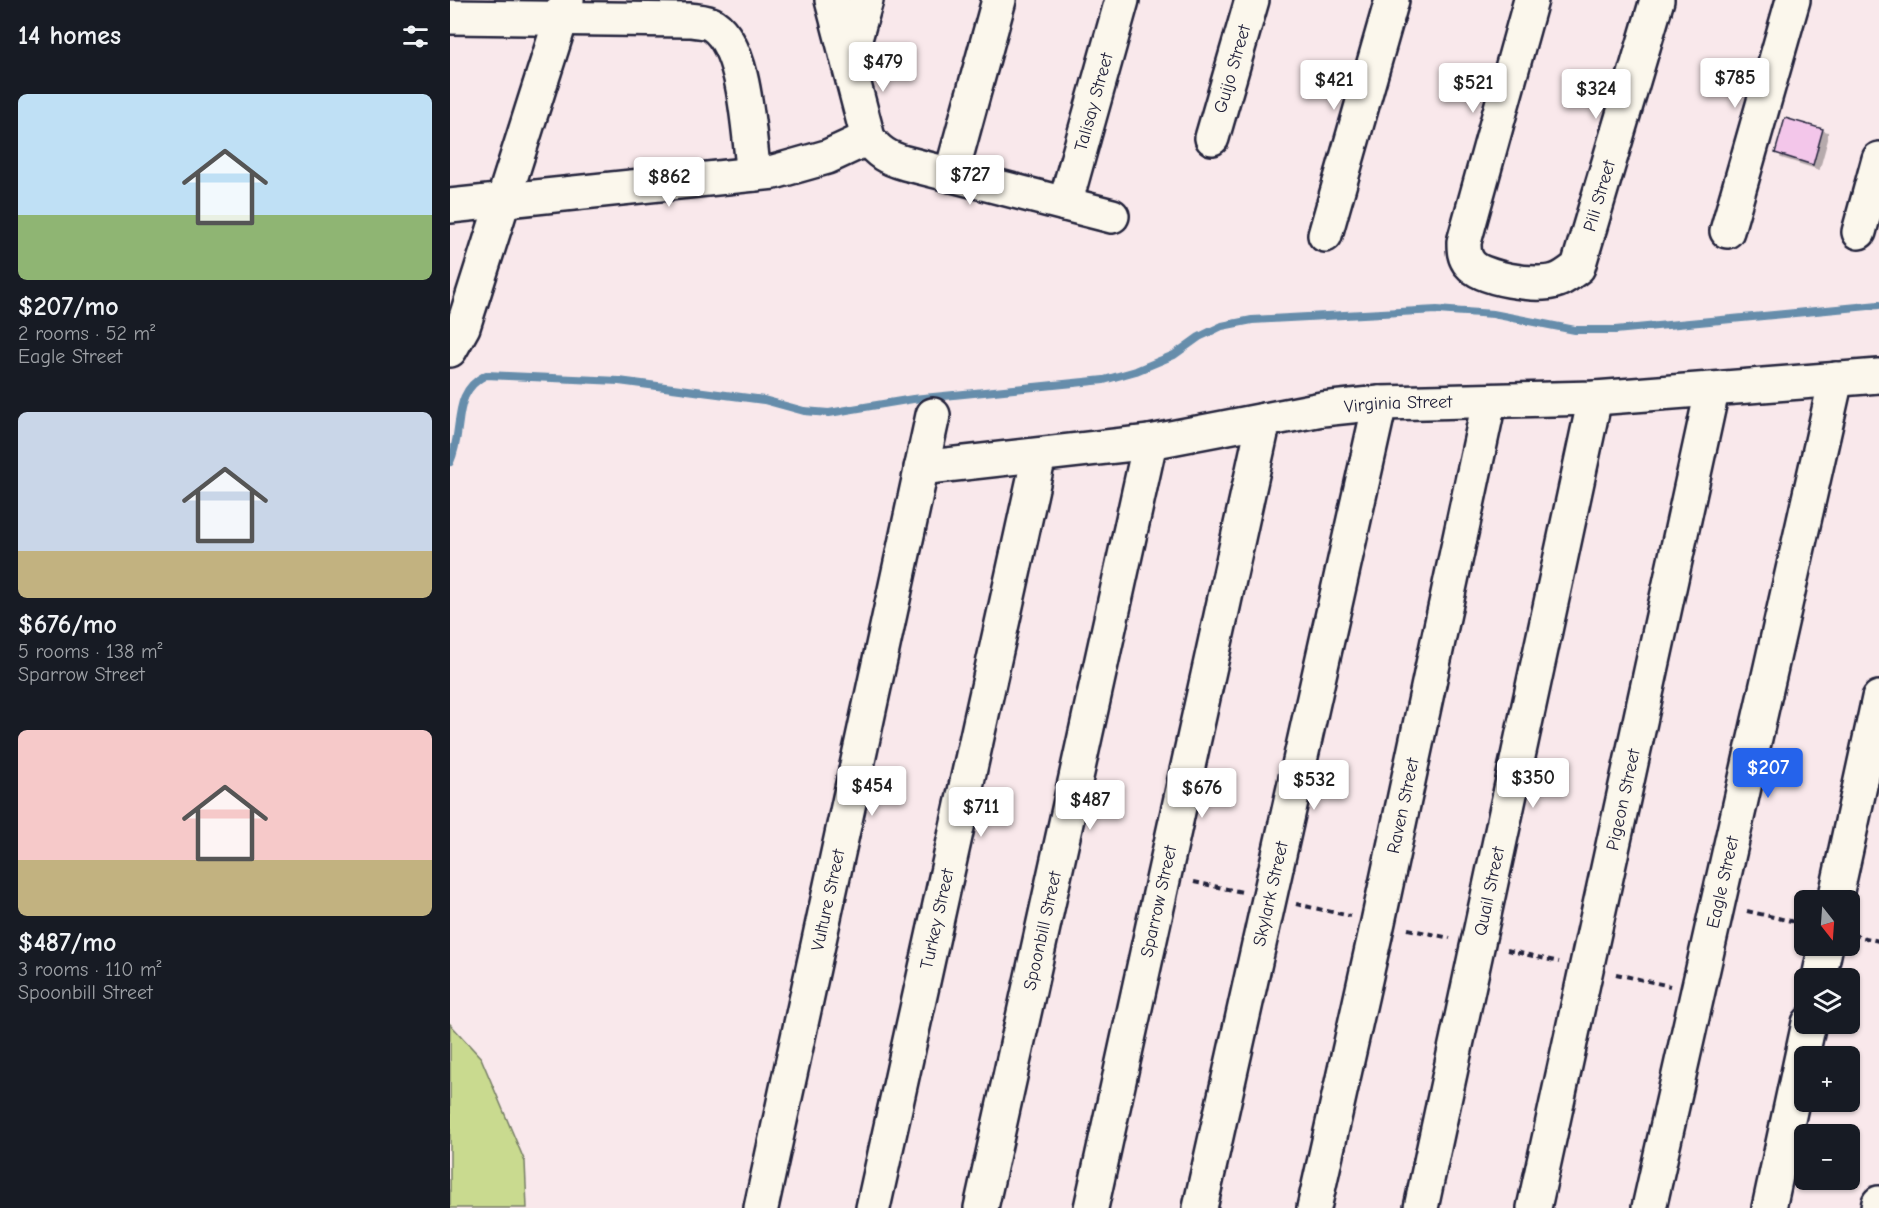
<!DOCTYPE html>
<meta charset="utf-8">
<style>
:root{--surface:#171b24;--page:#242831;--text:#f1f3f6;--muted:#9ea1a6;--accent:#2563eb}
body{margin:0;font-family:"Comic Neue",sans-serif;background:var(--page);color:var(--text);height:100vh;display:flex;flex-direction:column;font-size:22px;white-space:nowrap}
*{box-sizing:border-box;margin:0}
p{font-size:20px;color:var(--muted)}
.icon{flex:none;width:33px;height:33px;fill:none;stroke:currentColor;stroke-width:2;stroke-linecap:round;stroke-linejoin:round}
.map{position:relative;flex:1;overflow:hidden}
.side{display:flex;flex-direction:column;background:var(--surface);width:450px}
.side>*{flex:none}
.needle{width:39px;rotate:163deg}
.buttons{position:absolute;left:1344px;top:890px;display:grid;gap:12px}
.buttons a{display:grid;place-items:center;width:66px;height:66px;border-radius:9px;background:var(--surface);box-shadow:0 2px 4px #0004;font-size:30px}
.price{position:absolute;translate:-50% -51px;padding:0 14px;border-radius:6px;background:#fff;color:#222;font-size:20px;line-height:39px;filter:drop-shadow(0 2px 3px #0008)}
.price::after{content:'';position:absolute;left:50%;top:36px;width:18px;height:14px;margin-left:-9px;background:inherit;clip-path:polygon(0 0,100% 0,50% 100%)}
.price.selected{background:var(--accent);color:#fff}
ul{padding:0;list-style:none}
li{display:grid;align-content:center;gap:12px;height:318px;padding:0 18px}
li span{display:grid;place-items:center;height:186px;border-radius:9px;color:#555}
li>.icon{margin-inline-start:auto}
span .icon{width:108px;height:108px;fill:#fffc;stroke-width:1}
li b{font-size:26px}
h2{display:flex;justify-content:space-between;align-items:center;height:72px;padding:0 18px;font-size:26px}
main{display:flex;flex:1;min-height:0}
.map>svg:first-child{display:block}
.green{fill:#c9da8f;stroke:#767e65;stroke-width:1.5}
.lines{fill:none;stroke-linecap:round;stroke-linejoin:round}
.stream{stroke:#668dab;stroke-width:8}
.building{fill:#f3c6ea;stroke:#22223b;stroke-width:1.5;filter:url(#shadow)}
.minor-casing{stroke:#22223b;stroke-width:38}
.path{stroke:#22223b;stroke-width:4;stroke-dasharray:6 4.5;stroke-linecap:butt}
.minor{stroke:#fbf7ec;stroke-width:33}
.labels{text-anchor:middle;stroke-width:4.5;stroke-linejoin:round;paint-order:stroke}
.street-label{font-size:18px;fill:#22223b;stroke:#fbf7ec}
</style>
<main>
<section class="side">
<h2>14 homes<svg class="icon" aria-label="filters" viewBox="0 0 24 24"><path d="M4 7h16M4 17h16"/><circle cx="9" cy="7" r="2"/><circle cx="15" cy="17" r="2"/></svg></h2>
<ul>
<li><span style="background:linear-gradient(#bfe0f5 65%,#8fb573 0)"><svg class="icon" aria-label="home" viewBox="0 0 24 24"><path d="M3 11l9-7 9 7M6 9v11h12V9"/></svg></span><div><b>$207/mo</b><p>2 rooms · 52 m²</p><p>Eagle Street</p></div></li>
<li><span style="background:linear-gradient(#c9d6e8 75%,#c2b280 0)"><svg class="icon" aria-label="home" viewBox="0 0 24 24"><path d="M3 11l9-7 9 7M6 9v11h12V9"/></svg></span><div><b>$676/mo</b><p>5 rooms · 138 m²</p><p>Sparrow Street</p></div></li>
<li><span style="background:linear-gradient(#f6c9c9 70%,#c2b280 0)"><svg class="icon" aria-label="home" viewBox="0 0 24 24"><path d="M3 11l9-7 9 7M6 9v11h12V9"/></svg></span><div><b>$487/mo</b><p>3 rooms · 110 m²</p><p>Spoonbill Street</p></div></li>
</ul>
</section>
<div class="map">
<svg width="1429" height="1208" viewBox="0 0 1429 1208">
<defs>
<filter id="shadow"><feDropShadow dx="6" dy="4" stdDeviation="0" flood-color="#0004"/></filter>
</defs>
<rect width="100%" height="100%" fill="#f9e8eb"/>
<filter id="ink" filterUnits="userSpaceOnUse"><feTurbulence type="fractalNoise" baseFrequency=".0167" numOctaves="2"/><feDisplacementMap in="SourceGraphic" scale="12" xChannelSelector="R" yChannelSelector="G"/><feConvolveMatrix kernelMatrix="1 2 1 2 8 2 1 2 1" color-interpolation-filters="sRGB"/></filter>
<g filter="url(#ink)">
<polygon class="green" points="0,1024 31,1058 75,1162 77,1208 0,1208"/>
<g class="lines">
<path class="stream" d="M0 462C15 429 0 393 36 375L169 381 314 400 354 411 379 413 463 399 654 380 686 371 724 355 749 337 772 326 802 320 987 310 1043 314 1125 330H1165L1429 305"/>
</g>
<polygon class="building" points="1335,118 1373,129 1363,165 1325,153"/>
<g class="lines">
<defs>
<g id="minor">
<path d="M382 0 418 138C428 153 438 158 455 163L662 216"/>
<path id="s1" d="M1081 0 1014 242C1014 250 1014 257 1020 264 1032 279 1087 287 1105 281 1113 279 1121 272 1128 267L1207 0"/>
<path d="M0 17 240 20C247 21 257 21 263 25 297 48 298 135 304 174"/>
<polyline points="399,60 416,0"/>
<path id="s2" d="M762 138 802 0"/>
<polyline points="501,175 549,0"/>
<path id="s3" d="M615 204 672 0"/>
<polyline points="0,206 324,172 377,157 418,138"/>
<polyline points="1277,231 1343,0"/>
<polyline points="1409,232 1429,159"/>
<polyline points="875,235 942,0"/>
<polyline points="0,350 13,327 117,0"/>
<path id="s4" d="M471 468 700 442 872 409 930 403 1145 398 1429 376"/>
<polyline points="1385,900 1429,698"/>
<polyline points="1369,978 1376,945"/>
<path id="s5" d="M311 1208 483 415"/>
<path id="s6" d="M423 1208 589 456"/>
<path id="s7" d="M531 1208 700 442"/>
<path id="s8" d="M641 1208 814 420"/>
<path id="s9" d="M750 1208 930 403"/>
<path id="s10" d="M864 1208 928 922 1039 402"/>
<path id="s11" d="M971 1208 1145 398"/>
<path id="s12" d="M1084 1208 1262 391"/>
<path id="s13" d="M1199 1208 1386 379"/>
<polyline points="1319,1208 1359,1023"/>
<polyline points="1428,1208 1429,1203"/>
</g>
</defs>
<use href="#minor" class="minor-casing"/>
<g class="path">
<polyline points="744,882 792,892"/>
<polyline points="846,904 900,916"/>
<polyline points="1297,911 1354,924"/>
<polyline points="958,929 1000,938"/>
<polyline points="1403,935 1429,941"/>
<polyline points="1057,950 1109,962"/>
<polyline points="1166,974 1220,986"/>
</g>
<use href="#minor" class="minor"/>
</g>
</g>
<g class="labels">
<g class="street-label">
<text dy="6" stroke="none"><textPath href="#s2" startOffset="72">Guijo Street</textPath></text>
<text dy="6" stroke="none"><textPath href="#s3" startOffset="106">Talisay Street</textPath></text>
<text dy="6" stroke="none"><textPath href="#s1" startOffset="465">Pili Street</textPath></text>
<text dy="6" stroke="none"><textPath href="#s4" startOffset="482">Virginia Street</textPath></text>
<text dy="6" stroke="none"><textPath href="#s12" startOffset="418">Pigeon Street</textPath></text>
<text dy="6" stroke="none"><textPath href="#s10" startOffset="412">Raven Street</textPath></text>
<text dy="6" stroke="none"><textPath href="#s13" startOffset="334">Eagle Street</textPath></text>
<text dy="6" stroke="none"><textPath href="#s11" startOffset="324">Quail Street</textPath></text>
<text dy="6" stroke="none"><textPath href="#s9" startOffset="322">Skylark Street</textPath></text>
<text dy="6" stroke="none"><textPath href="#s5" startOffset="315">Vulture Street</textPath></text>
<text dy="6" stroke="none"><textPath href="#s8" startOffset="314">Sparrow Street</textPath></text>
<text dy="6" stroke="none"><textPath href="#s6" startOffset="296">Turkey Street</textPath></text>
<text dy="6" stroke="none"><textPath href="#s7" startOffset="284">Spoonbill Street</textPath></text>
</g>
</g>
</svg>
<div class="buttons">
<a><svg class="needle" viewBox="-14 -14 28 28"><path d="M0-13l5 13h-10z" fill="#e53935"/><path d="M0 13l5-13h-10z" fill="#9ea1a6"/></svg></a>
<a><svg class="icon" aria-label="layers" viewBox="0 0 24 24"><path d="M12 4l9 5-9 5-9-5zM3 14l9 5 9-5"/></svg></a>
<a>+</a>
<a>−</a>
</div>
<b class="price" style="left:433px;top:93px">$479</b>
<b class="price" style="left:1285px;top:109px">$785</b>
<b class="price" style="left:884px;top:111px">$421</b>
<b class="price" style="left:1023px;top:114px">$521</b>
<b class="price" style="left:1146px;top:120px">$324</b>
<b class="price" style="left:520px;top:206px">$727</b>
<b class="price" style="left:219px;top:208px">$862</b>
<b class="price selected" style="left:1318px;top:799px">$207</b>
<b class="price" style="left:1083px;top:809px">$350</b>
<b class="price" style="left:864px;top:811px">$532</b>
<b class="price" style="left:422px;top:817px">$454</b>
<b class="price" style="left:752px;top:819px">$676</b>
<b class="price" style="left:640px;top:831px">$487</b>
<b class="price" style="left:531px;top:838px">$711</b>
</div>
</main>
